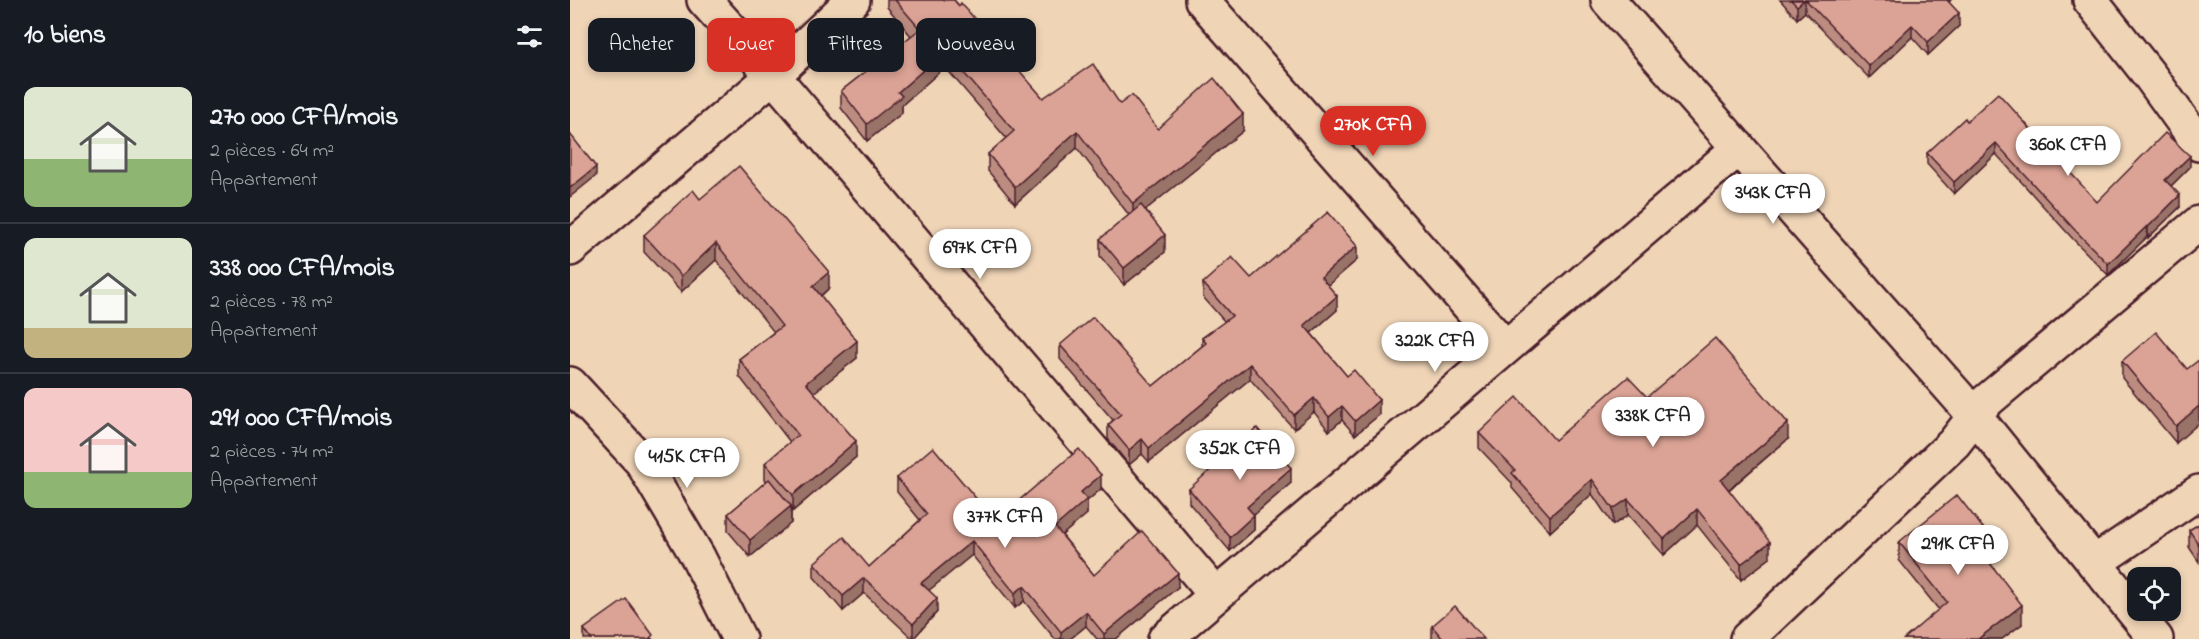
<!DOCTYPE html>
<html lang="fr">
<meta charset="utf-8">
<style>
:root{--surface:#171b24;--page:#242831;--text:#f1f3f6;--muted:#9ea1a6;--line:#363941;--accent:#d93025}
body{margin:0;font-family:"Indie Flower",sans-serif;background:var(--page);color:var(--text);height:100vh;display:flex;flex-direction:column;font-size:22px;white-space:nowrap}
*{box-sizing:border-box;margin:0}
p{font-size:20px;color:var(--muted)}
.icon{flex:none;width:33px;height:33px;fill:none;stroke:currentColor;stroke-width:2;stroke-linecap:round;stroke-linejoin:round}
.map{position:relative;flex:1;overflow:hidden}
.sheet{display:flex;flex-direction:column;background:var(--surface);width:570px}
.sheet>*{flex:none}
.hud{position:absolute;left:18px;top:18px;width:570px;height:54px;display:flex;gap:12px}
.controls{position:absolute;left:1557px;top:567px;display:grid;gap:12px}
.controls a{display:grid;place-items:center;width:54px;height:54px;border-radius:12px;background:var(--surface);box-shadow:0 3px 9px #0003;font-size:30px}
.price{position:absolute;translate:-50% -51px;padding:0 14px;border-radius:21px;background:#fff;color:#222;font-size:20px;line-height:39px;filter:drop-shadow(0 2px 3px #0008)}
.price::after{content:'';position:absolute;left:50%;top:36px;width:18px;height:14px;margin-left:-9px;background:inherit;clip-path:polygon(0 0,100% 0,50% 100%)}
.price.selected{background:var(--accent);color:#fff}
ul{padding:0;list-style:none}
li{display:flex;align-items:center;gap:18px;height:150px;padding:0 24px}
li+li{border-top:2px solid var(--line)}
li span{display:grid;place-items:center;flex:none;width:168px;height:120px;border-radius:12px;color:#555}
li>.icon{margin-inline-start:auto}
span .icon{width:72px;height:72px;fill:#fffc;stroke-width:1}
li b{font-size:26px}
h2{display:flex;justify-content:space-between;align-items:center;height:72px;padding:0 24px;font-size:26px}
.tag{padding:0 21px;border-radius:12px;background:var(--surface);box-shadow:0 3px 9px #0003;font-size:21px;line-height:54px}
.tag.selected{background:var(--accent);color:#fff}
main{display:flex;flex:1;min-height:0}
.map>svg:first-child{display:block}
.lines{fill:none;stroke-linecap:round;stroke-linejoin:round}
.minor-casing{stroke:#4a1f2b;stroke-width:38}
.minor{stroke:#efd4b6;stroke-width:33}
.wall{fill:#bc8c80;stroke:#4a1f2b;stroke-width:1.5}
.shaded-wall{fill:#997268;stroke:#4a1f2b;stroke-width:1.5}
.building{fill:#dba395;stroke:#4a1f2b;stroke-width:1.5}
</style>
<main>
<section class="sheet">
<h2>10 biens<svg class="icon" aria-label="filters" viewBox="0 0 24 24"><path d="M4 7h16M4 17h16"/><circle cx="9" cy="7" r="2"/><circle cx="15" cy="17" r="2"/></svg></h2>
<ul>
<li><span style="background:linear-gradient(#dfe7d0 60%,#8fb573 0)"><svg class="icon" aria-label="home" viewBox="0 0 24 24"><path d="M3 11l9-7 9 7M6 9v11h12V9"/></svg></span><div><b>270 000 CFA/mois</b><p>2 pièces · 64 m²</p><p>Appartement</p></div></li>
<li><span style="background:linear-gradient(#dfe7d0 75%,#c2b280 0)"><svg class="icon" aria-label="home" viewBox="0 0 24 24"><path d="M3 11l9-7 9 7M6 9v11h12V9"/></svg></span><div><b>338 000 CFA/mois</b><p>2 pièces · 78 m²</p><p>Appartement</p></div></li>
<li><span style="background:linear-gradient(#f6c9c9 70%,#8fb573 0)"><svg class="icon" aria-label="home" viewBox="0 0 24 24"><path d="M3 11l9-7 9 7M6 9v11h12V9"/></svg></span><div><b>291 000 CFA/mois</b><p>2 pièces · 74 m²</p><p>Appartement</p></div></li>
</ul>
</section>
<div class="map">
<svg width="1629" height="639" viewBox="0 0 1629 639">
<rect width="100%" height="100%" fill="#efd4b6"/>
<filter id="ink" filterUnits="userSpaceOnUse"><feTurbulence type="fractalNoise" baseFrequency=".0167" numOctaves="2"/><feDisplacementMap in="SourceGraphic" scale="12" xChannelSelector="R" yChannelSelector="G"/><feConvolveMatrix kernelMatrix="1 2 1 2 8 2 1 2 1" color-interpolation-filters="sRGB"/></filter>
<g filter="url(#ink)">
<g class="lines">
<defs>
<g id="minor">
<polyline points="134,0 203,76 646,595"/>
<polyline points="632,0 935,347"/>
<polyline points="1038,0 1405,416 1384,443 1177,639"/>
<polyline points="1520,0 1580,76 1629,144"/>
<polyline points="0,249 203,76 283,0"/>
<polyline points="0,384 72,462 128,557 169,639"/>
<polyline points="1524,563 1629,492"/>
<polyline points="595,639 1169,148"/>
<polyline points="1586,639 1405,416 1406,410 1629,223"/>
</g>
</defs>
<use href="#minor" class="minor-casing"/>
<use href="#minor" class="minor"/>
</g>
<g class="wall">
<polygon points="317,0 384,0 473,98 550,104 588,129 673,131 575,210 595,252 554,285 530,256 530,239 559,215 507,148 445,204 418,171 418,154 436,138 375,67 332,105 332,113 297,141 271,108 271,91 341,36 317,7"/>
<polygon points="1210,0 1381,0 1379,2 1389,26 1358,55 1342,37 1299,78 1235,12 1227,19"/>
<polygon points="1397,121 1527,202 1620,167 1601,186 1610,207 1578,238 1577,237 1538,275 1503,239 1426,154 1384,194 1357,164 1357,153"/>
<polygon points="130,199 259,288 251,296 287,358 244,392 286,457 223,511 221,508 221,523 180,557 158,531 158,514 197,481 195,480 195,463 220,442 169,376 169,359 204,332 146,260 111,292 74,252 74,235"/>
<polygon points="787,260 758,285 767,310 741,333 809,415 785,435 772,420 759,431 744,412 724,429 680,379 579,462 572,454 559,465 538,439 538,425 543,420 490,359 490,345 583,386 632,346 632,338 655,322 633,297 633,283 681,278"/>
<polygon points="1552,361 1617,369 1606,443 1552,378"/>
<polygon points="909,433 985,440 1218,439 1159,490 1200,558 1171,580 1127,525 1094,555 1058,515 1043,525 1022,494 980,532 942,488 942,483 909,448"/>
<polygon points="327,478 425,521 531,489 517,501 517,514 492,535 524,575 608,587 546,639 527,639 516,626 500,639 485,639 454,601 445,608 402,555 359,590 367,612 343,639 294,593 273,611 244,577 244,563 299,567 350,520 327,492"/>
<polygon points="721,483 684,515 684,530 660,551 619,503 619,489"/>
<polygon points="1629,524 1629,562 1619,547 1619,530"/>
<polygon points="1329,542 1413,546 1410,549 1452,624 1432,639 1334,639 1369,610 1329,560"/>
<polygon points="862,626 914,639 862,639"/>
<polygon points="14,629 83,639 14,639"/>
</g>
<g class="shaded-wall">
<polygon points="1234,0 1235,0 1235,12 1227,19 1227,6"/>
<polygon points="1389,13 1389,26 1358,55 1358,42"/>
<polygon points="1342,25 1342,37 1299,78 1299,66"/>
<polygon points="375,51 375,67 332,105 332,113 297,141 297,124 328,92"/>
<polygon points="673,114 673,131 563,220 563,204"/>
<polygon points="507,131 507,148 445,204 445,187"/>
<polygon points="1426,143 1426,154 1384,194 1384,182"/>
<polygon points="1620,156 1620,167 1595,192 1595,180"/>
<polygon points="26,167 26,176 0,197 0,188"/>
<polygon points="1610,195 1610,207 1578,238 1578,227"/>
<polygon points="1577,226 1577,237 1538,275 1538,264"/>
<polygon points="595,235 595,252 554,285 554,268"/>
<polygon points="146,243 146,260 111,292 111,276"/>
<polygon points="787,246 787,260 751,291 751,277"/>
<polygon points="259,272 259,288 243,303 243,286"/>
<polygon points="767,296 767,310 734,339 734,325"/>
<polygon points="287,341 287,358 236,399 236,383"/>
<polygon points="680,364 680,379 579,462 579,448"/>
<polygon points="744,398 744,412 724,429 724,415"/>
<polygon points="809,400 809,415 785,435 785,421"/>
<polygon points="772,406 772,420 759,431 759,417"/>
<polygon points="1629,406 1629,423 1606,443 1606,426"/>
<polygon points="1218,423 1218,439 1151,496 1151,480"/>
<polygon points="572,439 572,454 559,465 559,450"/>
<polygon points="286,441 286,457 223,511 223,495"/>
<polygon points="721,468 721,483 677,521 677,507"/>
<polygon points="531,475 531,489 517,501 517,514 485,541 485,527 511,492"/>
<polygon points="1022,479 1022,494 980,532 980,516"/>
<polygon points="1058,499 1058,515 1043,525 1043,509"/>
<polygon points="221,506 221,523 180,557 180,540"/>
<polygon points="1127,509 1127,525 1094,555 1094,539"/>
<polygon points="684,515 684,530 660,551 660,537"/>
<polygon points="1413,528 1413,546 1401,556 1401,538"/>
<polygon points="402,541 402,555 351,597 351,583"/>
<polygon points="1200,542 1200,558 1171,580 1171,564"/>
<polygon points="608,573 608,587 546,639 534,639 534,634"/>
<polygon points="294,578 294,593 273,611 273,596"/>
<polygon points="454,586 454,601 445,608 445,593"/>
<polygon points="367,598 367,612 343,639 343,624"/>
<polygon points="1452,605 1452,624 1432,639 1408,639"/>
<polygon points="516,612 516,626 500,639 491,639 491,632"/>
</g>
<g class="building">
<polygon points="325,0 384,0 389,6 391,3 473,98 523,64 550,104 562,95 588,129 644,78 673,114 563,204 507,131 445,187 418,154 444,131 375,51 328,92 332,96 297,124 271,91 350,29"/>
<polygon points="1221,0 1234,0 1227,6"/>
<polygon points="1236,0 1377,0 1389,13 1358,42 1342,25 1299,66"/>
<polygon points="1428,93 1527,202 1595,133 1620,156 1595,180 1610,195 1578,227 1577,226 1538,264 1503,228 1426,143 1384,182 1357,153 1395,118 1397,121"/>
<polygon points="0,134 26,167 0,188"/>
<polygon points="169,166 259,272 243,286 287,341 236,383 286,441 223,495 195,463 228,435 169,359 212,326 146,243 111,276 74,235 123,190 130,199"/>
<polygon points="571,205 595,235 554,268 530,239"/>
<polygon points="758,212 787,246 751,277 767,296 734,325 777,376 784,370 809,400 785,421 772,406 759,417 744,398 724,415 680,364 579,448 572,439 559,450 538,425 551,414 490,345 523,317 583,386 636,343 632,338 662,316 633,283 662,257 681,278"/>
<polygon points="1586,332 1617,369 1629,360 1629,406 1606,426 1552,361"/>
<polygon points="1145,338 1218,423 1151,480 1200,542 1171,564 1127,509 1094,539 1058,499 1043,509 1022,479 980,516 942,473 945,470 909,433 947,397 985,440 1058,377 1077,397"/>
<polygon points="687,428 721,468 677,507 684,515 660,537 619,489"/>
<polygon points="363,447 425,521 509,449 531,475 511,492 517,499 485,527 524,575 572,531 608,573 534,634 516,612 491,632 454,586 445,593 402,541 351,583 367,598 343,624 294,578 273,596 244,563 274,537 299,567 357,514 327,478"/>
<polygon points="199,479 221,506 180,540 158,514"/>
<polygon points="1387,495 1413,528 1401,538 1452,605 1408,639 1334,639 1377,602 1329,542"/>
<polygon points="1629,524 1629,545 1619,530"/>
<polygon points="56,599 83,635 79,639 21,639 14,629"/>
<polygon points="885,606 914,639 873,639 862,626"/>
</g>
</g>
</svg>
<div class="controls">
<a><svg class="icon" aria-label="locate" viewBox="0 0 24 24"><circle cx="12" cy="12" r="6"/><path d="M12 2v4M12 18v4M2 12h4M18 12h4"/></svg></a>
</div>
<b class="price selected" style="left:803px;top:157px">270K CFA</b>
<b class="price" style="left:1498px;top:177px">360K CFA</b>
<b class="price" style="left:1203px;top:225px">343K CFA</b>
<b class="price" style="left:410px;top:280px">697K CFA</b>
<b class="price" style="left:865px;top:373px">322K CFA</b>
<b class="price" style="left:1083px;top:448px">338K CFA</b>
<b class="price" style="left:670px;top:481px">352K CFA</b>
<b class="price" style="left:117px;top:489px">415K CFA</b>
<b class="price" style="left:435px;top:549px">377K CFA</b>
<b class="price" style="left:1388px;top:576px">291K CFA</b>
<div class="hud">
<a class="tag">Acheter</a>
<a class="tag selected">Louer</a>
<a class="tag">Filtres</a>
<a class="tag">Nouveau</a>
</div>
</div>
</main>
